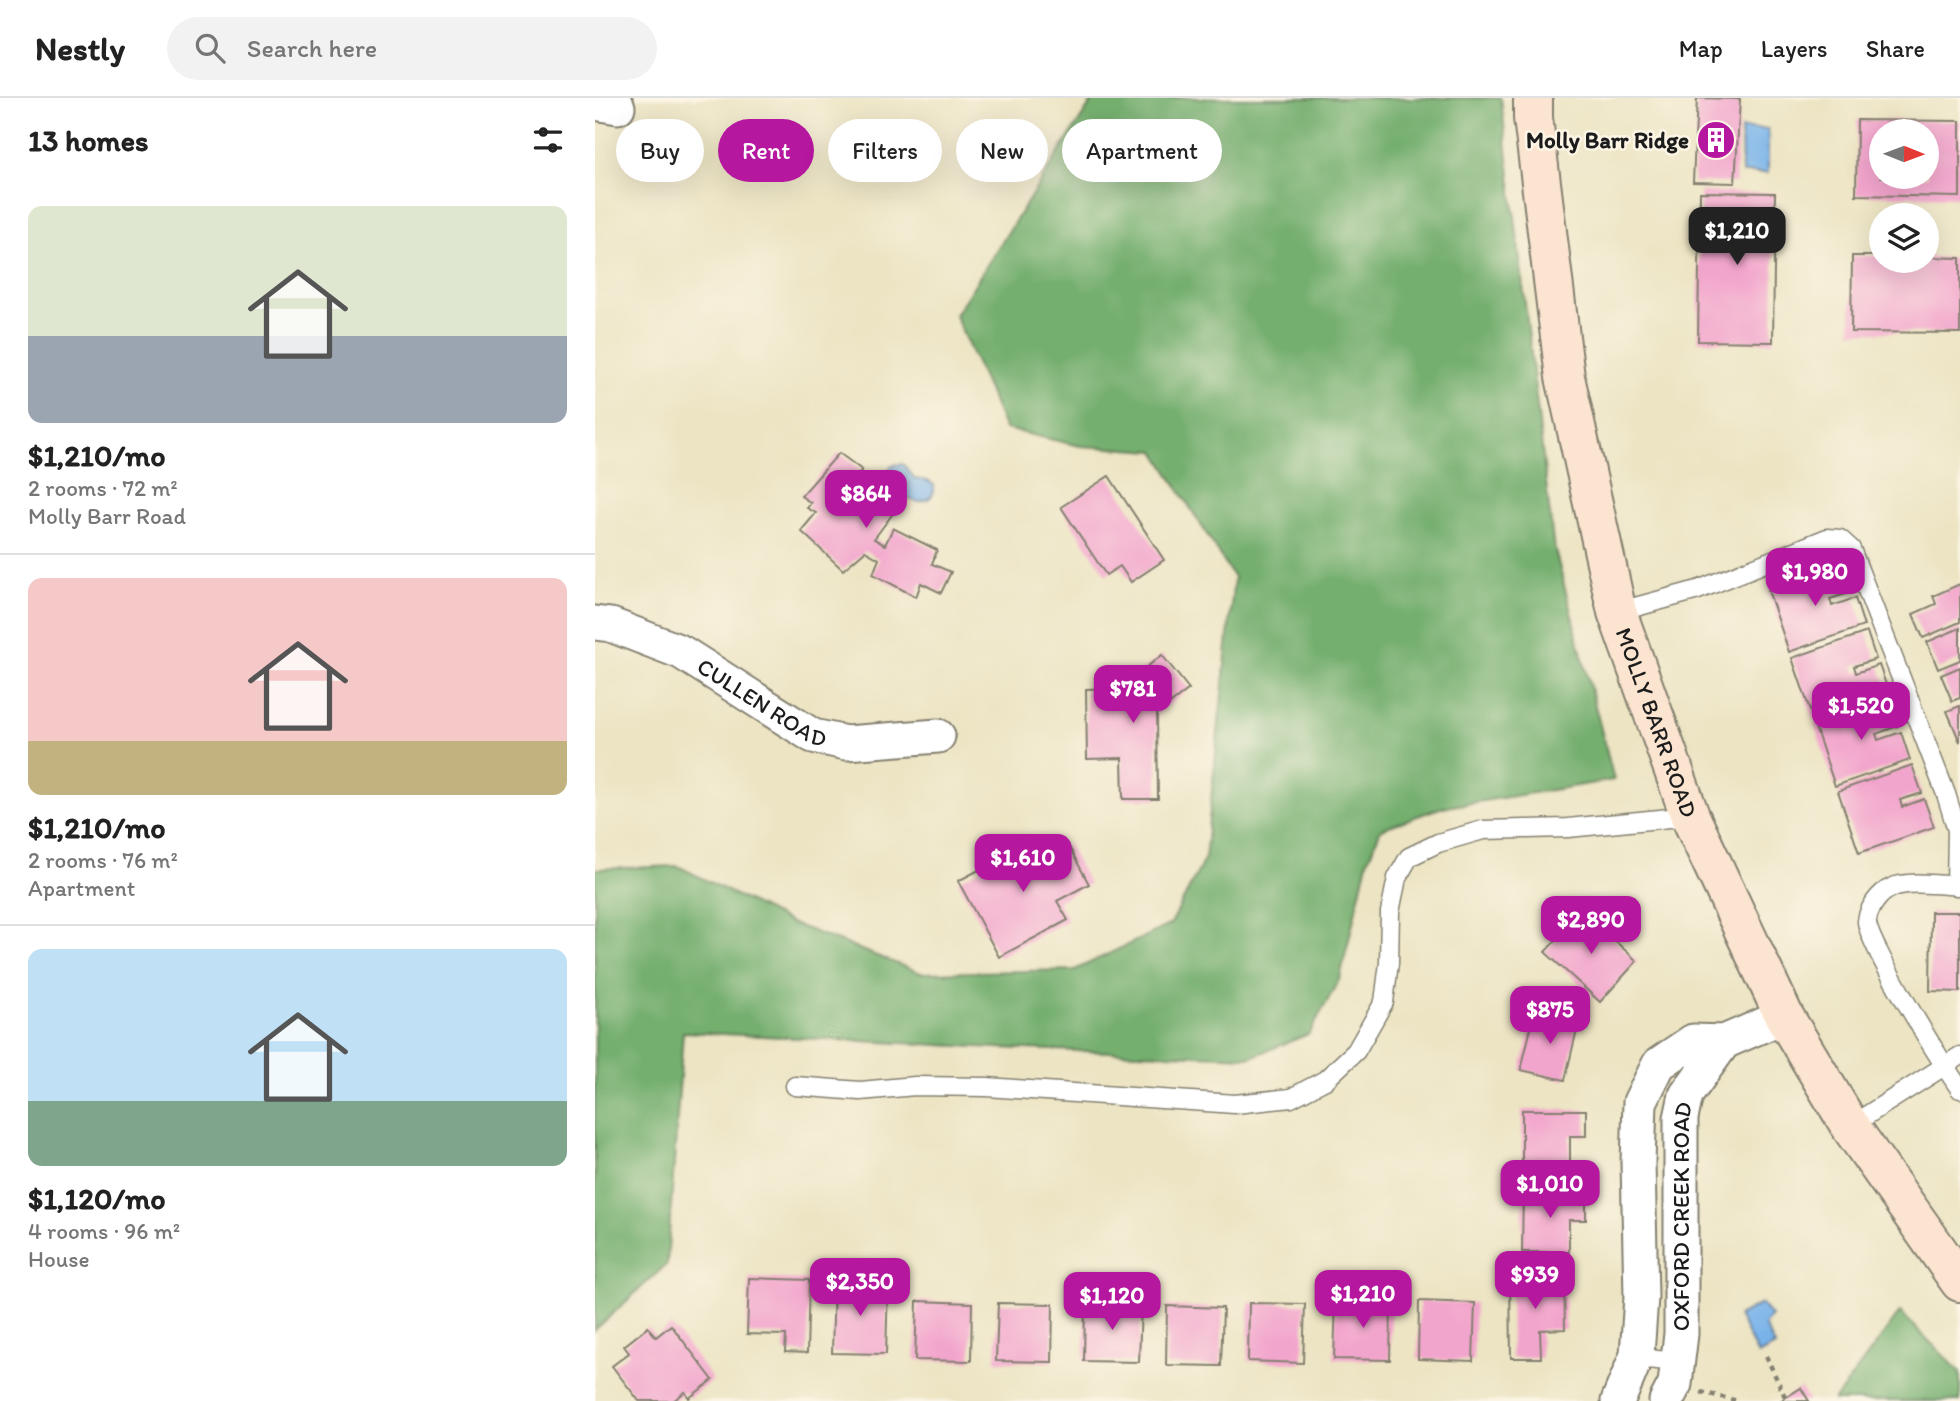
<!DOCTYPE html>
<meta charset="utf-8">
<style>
:root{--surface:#fff;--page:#f2f2f2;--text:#222;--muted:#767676;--line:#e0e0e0;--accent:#b5179e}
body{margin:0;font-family:Itim,sans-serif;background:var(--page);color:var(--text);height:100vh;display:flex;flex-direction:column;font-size:26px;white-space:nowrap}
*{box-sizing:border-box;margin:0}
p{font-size:23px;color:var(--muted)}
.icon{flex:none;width:38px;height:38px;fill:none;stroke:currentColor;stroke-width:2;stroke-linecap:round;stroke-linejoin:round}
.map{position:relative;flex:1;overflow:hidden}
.drawer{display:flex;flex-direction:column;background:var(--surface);width:595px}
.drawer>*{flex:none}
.banner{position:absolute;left:21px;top:21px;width:665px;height:63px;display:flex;gap:14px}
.needle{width:46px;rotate:91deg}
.buttons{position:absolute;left:1274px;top:21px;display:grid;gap:14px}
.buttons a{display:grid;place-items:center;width:70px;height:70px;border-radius:50%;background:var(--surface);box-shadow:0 7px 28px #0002;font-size:35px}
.price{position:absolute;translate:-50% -60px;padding:0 16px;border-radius:14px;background:var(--accent);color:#fff;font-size:23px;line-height:46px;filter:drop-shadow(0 2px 4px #0008)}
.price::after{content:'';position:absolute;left:50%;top:42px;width:21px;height:16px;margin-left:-10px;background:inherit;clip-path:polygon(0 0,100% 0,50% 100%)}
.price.on{background:#222;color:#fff}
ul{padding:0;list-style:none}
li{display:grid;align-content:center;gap:14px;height:371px;padding:0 28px}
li+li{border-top:2px solid var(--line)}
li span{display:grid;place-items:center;height:217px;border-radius:14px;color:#555}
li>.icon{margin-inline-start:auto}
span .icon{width:126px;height:126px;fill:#fffc;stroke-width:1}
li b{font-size:30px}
h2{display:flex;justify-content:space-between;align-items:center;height:84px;padding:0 28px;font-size:30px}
.chip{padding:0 24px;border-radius:32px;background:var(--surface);box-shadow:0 7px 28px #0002;font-size:24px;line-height:63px}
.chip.on{background:var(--accent);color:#fff}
header{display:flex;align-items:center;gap:42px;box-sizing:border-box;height:98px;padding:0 35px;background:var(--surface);border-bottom:2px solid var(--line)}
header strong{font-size:33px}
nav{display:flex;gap:38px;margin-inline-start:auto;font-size:24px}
.search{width:490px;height:63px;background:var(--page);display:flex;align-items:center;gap:18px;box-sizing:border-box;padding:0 24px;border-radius:38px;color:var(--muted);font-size:26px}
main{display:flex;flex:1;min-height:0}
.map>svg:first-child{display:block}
.forest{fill:#75af6e;stroke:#486645;stroke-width:2}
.water{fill:#79b3ea;stroke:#4a6883;stroke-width:2}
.building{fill:#f2a5cc;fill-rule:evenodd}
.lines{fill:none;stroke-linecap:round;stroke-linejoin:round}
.lane-casing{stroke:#848070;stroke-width:21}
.street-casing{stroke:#848070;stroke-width:37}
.secondary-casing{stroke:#848070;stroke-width:42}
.path{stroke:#848070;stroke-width:4.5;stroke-dasharray:5 5;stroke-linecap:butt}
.lane{stroke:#fff;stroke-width:18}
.street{stroke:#fff;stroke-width:33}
.secondary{stroke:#fce5d0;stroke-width:38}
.labels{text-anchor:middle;stroke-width:5;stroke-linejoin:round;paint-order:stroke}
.poi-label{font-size:23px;font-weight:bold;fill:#1c1c1c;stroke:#fcf5e5;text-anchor:end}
.street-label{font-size:23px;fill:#1c1c1c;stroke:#fcf5e5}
</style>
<header>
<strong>Nestly</strong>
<div class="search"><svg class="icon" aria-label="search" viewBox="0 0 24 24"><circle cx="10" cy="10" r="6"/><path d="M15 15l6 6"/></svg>Search here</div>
<nav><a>Map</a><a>Layers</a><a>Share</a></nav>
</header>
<main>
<section class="drawer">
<h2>13 homes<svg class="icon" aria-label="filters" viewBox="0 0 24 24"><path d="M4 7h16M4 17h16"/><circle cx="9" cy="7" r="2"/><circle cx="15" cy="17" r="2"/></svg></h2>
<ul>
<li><span style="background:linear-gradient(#dfe7d0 60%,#9aa5b1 0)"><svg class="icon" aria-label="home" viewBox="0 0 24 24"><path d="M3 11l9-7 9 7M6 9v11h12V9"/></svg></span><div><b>$1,210/mo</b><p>2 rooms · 72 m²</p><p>Molly Barr Road</p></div></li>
<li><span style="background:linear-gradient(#f6c9c9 75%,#c2b280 0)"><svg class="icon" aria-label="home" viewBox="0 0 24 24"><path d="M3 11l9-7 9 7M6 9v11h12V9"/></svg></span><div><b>$1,210/mo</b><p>2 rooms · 76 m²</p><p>Apartment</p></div></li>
<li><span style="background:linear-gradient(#bfe0f5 70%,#7fa58c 0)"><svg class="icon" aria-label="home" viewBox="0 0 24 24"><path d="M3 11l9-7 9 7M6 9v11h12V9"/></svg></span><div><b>$1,120/mo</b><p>4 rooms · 96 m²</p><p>House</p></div></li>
</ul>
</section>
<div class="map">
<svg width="1365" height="1303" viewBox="0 0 1365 1303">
<rect width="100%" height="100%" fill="#fcf5e5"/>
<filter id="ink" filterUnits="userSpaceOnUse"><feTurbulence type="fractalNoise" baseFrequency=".0143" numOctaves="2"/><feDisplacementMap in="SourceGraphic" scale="14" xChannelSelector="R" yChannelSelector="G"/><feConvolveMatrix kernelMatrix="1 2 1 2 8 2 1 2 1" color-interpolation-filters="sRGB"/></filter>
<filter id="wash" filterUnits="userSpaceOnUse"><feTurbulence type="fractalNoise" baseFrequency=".00686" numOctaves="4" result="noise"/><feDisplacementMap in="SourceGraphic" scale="28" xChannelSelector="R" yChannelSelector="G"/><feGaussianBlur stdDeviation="1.57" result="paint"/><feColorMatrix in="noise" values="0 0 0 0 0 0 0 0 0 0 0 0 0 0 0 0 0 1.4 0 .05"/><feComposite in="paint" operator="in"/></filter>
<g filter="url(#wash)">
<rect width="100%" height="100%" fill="#ece4c3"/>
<g class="forest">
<polygon points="499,0 906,0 958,444 1019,682 845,710 786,731 772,764 745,880 714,936 656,959 402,950 88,934 72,1166 0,1232 0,771 83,768 196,825 326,875 480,872 576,826 610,760 639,480 560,353 485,348 410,331 360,217"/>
<polygon points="1305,1214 1365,1274 1365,1303 1239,1303"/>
</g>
<g class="water">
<polygon points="1146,31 1173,31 1173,75 1147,75"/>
<path d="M302 366H308L320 381 333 383 339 387C340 398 333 403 322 404 309 399 295 394 291 380L295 369Z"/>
<polygon points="1166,1206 1176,1218 1169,1227 1180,1248 1163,1257 1143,1218"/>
</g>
<g id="blocks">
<g class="building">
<polygon points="1102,0 1145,1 1140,85 1098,84"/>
<path d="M1262 22 1365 23V99L1261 97ZM1286 33H1332V79H1286Z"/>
<polygon points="1105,94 1180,95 1178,244 1103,243"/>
<polygon points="1257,158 1286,158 1286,163 1332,163 1332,159 1365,160 1365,235 1256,234"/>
<polygon points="244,355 267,372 262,377 302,410 279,441 290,447 298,430 342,452 337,466 356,474 346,495 326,485 321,499 278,476 284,461 270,453 248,472 206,433 221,415 212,410 216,405 206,398"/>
<polygon points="514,378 569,462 536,484 525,468 511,477 466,409"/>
<polygon points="1247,466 1257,494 1235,501 1237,508 1260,500 1269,528 1194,554 1173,492"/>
<polygon points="1365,486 1365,524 1328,540 1318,516 1341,506 1338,498"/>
<polygon points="1365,530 1365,562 1343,571 1332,544"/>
<polygon points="1272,534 1281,561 1259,568 1261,575 1284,567 1294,595 1218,621 1197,560"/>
<polygon points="567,557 594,591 562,616 563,701 528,701 527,660 492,661 491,591 525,590"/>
<polygon points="1365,569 1365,600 1357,603 1346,577"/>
<polygon points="1294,600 1303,628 1281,636 1283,642 1306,634 1315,662 1240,688 1219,626"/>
<polygon points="1365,608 1365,644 1352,613"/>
<polygon points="1317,667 1327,695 1305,702 1307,709 1329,701 1339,729 1264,755 1243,693"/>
<polygon points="441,742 450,759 473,747 494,786 462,803 473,822 404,859 363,783"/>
<polygon points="987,813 1042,863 1005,904 950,854"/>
<polygon points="1336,814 1365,814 1365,894 1335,893"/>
<polygon points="940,913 984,923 970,982 926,972"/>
<polygon points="927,1012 991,1012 991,1038 975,1038 975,1068 927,1068"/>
<polygon points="928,1094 991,1094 991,1122 974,1122 974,1154 927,1154"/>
<polygon points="969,1175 970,1231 945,1232 946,1260 916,1260 915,1176"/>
<polygon points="154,1180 214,1182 212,1255 190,1254 191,1237 152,1236"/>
<polygon points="239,1185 293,1186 291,1256 237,1255"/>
<polygon points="741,1202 796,1204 795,1262 739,1261"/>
<polygon points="322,1203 377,1205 376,1263 320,1262"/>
<polygon points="824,1203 880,1205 878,1263 823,1261"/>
<polygon points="403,1205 458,1206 457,1264 401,1263"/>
<polygon points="490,1205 546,1206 544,1264 489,1263"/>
<polygon points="654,1205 710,1206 708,1265 653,1263"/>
<polygon points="572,1208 628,1210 626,1268 571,1267"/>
<polygon points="76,1227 118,1282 94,1300 90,1294 78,1303 44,1303 17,1268 34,1255 29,1248 53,1229 61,1239"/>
<polygon points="1206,1290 1214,1303 1185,1303"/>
</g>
</g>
</g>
<g filter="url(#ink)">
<use href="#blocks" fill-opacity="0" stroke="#848070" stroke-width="2"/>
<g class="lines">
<defs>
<g id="lane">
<polyline points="1022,514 1103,492 1232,440 1245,441 1256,451 1351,696 1362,732 1361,788"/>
<path d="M1365 788C1346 787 1312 782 1296 790 1284 795 1273 811 1272 823 1271 844 1349 968 1365 991"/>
<polyline points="200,988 265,993 320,988 392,989 640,1006 696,1000 730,982 761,953 789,904 794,865 795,814 802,780 814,759 843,745 888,732 973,730 1095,718"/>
<polyline points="1255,1028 1365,958"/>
<polyline points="1041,1260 1083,1264"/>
</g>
<g id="street">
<polyline points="0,5 23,9"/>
<path id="s1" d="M0 525 16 527 86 554 218 638 251 645 343 638"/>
<polyline points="1023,1303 1042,1257 1046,1199 1043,1064 1045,1004 1064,966 1098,943 1129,944 1189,918"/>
<path id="s2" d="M1071 1303 1080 1286 1086 1236V1020L1091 997 1129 944"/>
</g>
<g id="secondary">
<path id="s3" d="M938 0V20L970 279 1022 514 1095 718 1189 918 1255 1028 1365 1184"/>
</g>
</defs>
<use href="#lane" class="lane-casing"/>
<use href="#street" class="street-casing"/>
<use href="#secondary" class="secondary-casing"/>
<g class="path">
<polyline points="1171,1258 1192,1303"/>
<polyline points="1106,1294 1143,1303"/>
</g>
<use href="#lane" class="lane"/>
<use href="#street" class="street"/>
<use href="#secondary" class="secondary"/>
</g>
</g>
<defs>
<symbol id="building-disc" viewBox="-11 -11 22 22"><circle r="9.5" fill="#b5179e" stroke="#fcf5e5"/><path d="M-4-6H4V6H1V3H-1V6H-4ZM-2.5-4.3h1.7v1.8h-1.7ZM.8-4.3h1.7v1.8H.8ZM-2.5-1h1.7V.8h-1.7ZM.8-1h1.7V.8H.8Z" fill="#fff"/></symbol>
</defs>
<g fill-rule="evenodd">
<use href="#building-disc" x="1099" y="20" width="44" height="44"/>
</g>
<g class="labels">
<g class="poi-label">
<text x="1094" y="50">Molly Barr Ridge</text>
</g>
<g class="street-label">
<text dy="8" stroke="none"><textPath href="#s1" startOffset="187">CULLEN ROAD</textPath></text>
<text dy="8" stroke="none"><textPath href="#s3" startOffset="639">MOLLY BARR ROAD</textPath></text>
<text dy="8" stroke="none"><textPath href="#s2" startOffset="187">OXFORD CREEK ROAD</textPath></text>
</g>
</g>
</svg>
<div class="buttons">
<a><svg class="needle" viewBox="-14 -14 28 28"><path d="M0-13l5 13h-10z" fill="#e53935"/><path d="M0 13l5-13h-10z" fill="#767676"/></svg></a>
<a><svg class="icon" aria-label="layers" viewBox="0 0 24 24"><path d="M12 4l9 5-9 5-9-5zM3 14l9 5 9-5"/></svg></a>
</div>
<b class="price on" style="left:1142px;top:169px">$1,210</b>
<b class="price" style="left:271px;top:432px">$864</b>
<b class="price" style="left:1220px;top:510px">$1,980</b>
<b class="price" style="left:538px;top:627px">$781</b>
<b class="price" style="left:1266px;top:644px">$1,520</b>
<b class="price" style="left:428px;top:796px">$1,610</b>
<b class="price" style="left:996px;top:858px">$2,890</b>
<b class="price" style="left:955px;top:948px">$875</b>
<b class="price" style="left:955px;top:1122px">$1,010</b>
<b class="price" style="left:940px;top:1213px">$939</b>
<b class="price" style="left:265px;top:1220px">$2,350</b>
<b class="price" style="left:768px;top:1232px">$1,210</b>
<b class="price" style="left:517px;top:1234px">$1,120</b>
<div class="banner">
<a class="chip">Buy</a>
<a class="chip on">Rent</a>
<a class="chip">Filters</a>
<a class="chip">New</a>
<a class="chip">Apartment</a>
</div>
</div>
</main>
